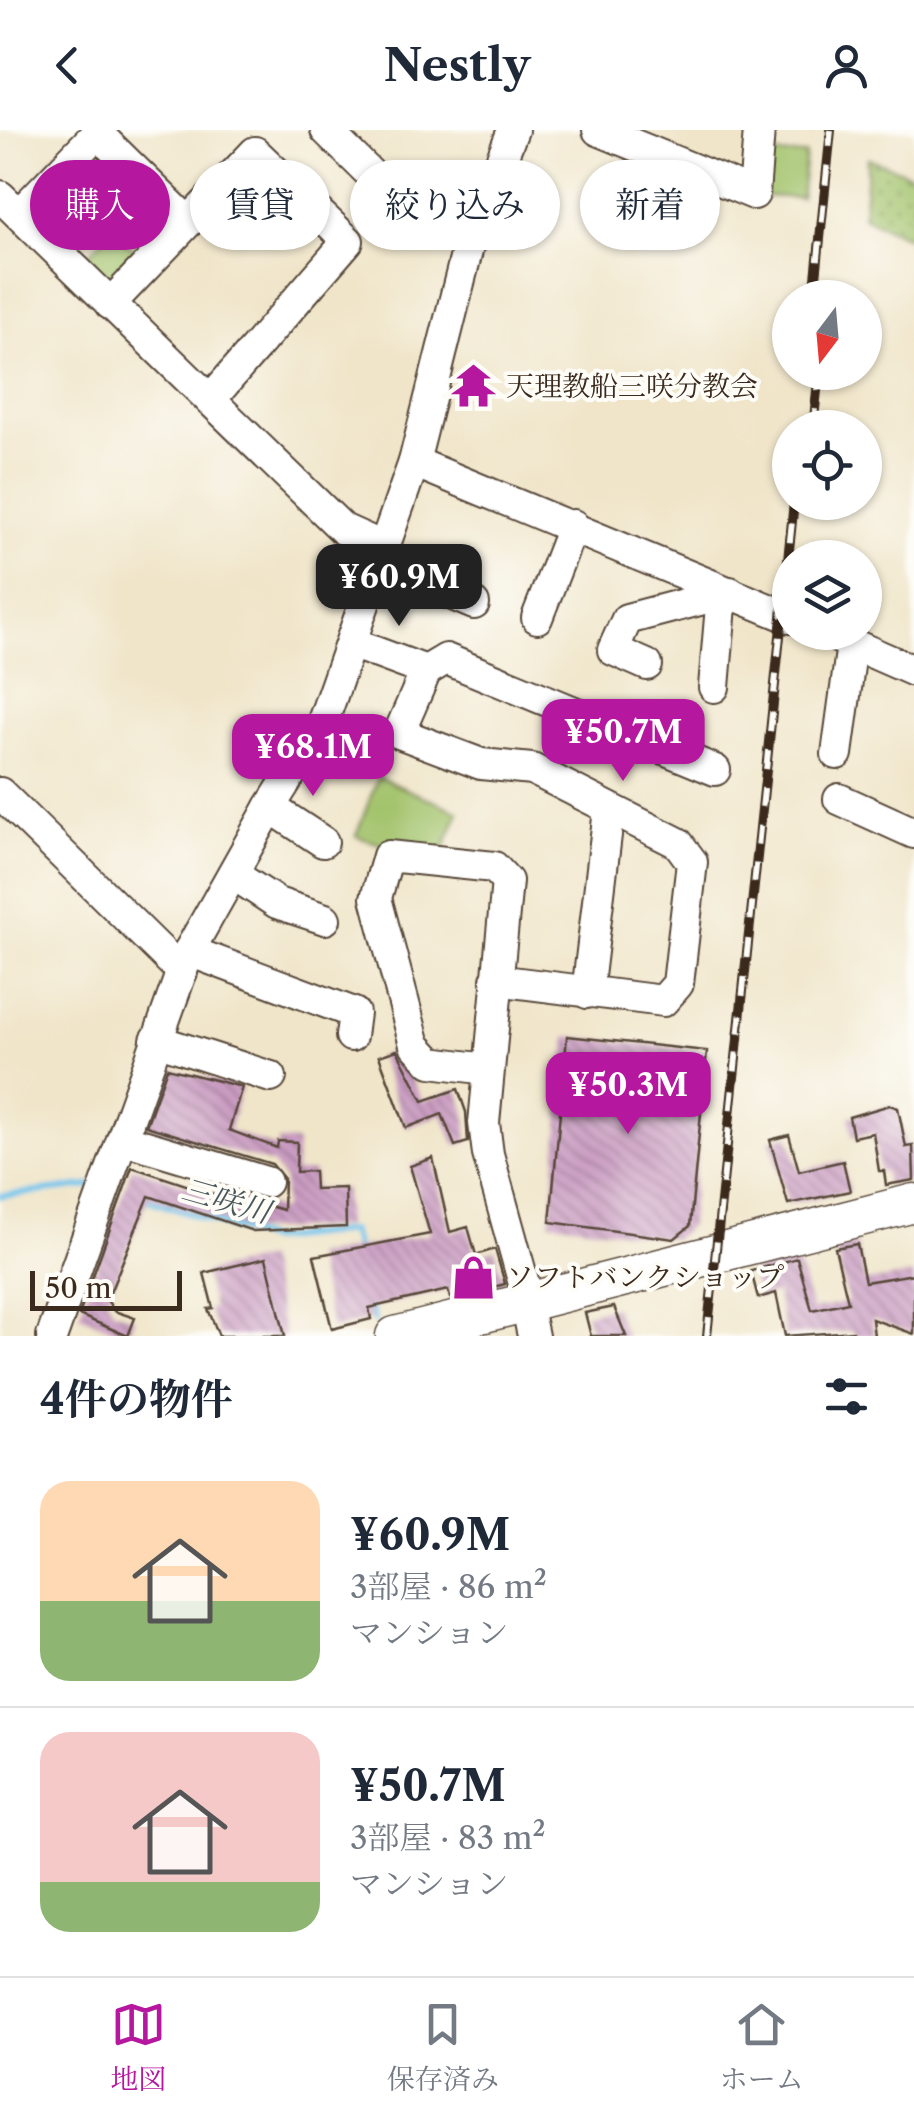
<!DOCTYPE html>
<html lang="ja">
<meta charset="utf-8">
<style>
:root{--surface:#fff;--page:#f2f2f3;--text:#1f2937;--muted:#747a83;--line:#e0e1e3;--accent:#b5179e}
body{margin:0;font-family:"Libre Caslon Text","Noto Serif JP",serif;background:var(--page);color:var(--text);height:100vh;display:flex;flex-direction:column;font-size:38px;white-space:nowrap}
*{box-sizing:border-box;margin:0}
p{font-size:32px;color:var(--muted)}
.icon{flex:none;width:55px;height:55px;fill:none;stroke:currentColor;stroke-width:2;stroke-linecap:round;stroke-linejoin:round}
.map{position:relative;height:1206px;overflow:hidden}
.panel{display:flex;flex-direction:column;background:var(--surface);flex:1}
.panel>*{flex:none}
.hud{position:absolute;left:30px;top:30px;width:855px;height:90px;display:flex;gap:20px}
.needle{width:65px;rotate:196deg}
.tools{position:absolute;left:772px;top:150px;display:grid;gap:20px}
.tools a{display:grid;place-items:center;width:110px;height:110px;border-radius:50%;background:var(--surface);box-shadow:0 2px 8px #0004;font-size:50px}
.scale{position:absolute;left:30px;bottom:25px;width:152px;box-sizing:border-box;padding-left:10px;border:5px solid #3b2a1e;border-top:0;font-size:28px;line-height:35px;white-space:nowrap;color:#3b2a1e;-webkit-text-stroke:8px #fdfcf7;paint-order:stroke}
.price{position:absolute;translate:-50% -85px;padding:0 22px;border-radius:20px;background:var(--accent);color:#fff;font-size:32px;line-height:65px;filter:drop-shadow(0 2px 5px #0008)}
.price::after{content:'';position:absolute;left:50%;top:60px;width:30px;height:22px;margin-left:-15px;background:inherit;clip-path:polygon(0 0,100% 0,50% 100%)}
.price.current{background:#222;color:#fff}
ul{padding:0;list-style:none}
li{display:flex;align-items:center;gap:30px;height:250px;padding:0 40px}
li+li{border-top:2px solid var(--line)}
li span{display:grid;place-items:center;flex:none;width:280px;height:200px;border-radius:30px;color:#555}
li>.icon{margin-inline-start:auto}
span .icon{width:120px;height:120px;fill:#fffc;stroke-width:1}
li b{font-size:42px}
h2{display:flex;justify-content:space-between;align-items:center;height:120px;padding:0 40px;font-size:42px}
.tag{padding:0 35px;border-radius:45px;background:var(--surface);box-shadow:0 2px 8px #0004;font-size:35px;line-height:90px}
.tag.current{background:var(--accent);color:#fff}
header{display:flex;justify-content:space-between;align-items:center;height:130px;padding:0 40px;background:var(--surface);font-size:45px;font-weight:700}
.dock{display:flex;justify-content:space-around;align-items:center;height:140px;border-top:2px solid var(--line);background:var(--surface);font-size:28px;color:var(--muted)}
.dock a{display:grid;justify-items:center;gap:5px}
.dock .current{color:var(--accent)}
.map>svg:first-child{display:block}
.grass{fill:url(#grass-dots);stroke:#6e7644;stroke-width:2.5}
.park{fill:#a2c26b;stroke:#6e7644;stroke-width:2.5}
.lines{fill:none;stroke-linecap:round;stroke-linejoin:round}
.stream{stroke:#6ec3eb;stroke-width:6}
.building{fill:url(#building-back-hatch)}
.minor-casing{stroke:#564638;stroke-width:34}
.major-casing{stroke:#564638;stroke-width:41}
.minor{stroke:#fff;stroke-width:30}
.major{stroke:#fff;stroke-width:38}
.rail-casing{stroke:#3b2a1e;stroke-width:10}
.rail{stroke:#fdfcf7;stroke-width:6;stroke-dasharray:19;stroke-linecap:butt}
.labels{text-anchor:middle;stroke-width:8;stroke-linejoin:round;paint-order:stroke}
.poi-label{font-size:28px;fill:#3b2a1e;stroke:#fdfcf7;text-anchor:start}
.water-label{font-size:30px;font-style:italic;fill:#4a585c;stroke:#fdfcf7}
</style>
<header><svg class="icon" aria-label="back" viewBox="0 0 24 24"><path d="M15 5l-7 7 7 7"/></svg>Nestly<svg class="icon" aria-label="person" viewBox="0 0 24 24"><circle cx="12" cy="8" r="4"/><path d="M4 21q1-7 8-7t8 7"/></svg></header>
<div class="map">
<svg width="914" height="1206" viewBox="0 0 914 1206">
<defs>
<pattern id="grass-dots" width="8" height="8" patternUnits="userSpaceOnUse" patternTransform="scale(2.5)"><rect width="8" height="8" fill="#a2c26b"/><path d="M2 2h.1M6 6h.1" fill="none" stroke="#859e57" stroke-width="1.8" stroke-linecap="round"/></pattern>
<pattern id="building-back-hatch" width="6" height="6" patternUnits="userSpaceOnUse" patternTransform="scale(2.5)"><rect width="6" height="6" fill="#ca9cc2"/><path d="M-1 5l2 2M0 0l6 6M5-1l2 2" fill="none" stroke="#a57f9d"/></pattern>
</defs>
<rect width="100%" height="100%" fill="#fdfcf7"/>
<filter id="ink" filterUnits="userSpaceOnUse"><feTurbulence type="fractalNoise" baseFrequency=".01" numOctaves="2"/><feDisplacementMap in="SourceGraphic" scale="20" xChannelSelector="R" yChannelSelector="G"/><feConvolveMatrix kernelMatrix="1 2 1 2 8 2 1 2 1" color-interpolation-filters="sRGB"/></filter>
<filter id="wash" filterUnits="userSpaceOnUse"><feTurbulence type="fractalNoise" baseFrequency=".0048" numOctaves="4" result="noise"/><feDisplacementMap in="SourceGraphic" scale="40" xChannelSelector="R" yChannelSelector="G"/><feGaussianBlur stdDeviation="2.25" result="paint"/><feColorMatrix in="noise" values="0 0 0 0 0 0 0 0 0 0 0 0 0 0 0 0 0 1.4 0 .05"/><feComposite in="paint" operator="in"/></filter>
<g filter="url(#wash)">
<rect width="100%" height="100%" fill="#f0e5c9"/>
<polygon class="grass" points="868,28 914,46 914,110 863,87"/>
<g class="park">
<polygon points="769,24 806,25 801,68 764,66"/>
<polygon points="112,99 140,125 119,148 97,146 82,132"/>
<polygon points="378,647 459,682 442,723 386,716 356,706"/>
</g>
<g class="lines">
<g class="stream">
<polyline points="0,1066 96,1055"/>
<polyline points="142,1068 269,1110 351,1101 358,1126"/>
<polyline points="369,1172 374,1190"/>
</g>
</g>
<g id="blocks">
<g class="building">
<polygon points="567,906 707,921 690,1096 674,1109 550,1092"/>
<polygon points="397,920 423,971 458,959 466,982 468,1012 455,1016 442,984 406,998 379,926"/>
<polygon points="167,938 242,957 229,1000 277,1018 278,1011 297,1012 296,1042 314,1041 315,1059 345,1058 346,1097 253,1101 149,1066 107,1170 114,1181 135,1188 128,1206 79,1185 132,1037 222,1067 223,1063 283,1080 284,1049 272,1034 146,996"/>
<polygon points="890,975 898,978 906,1017 913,1016 914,1050 886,1055 884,1041 879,1041 873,1003 853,1007 849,987"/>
<polygon points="789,1005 799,1041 843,1031 850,1061 788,1074 770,1010"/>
<polygon points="433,1028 450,1102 468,1097 476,1125 495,1119 505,1154 450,1168 448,1160 369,1178 371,1189 332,1199 314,1126 430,1104 410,1036"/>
<polygon points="857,1114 865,1152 914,1144 914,1204 872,1189 874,1206 854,1206 853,1201 785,1206 776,1163 758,1168 751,1141 797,1128 812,1180 848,1172 835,1118"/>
<polygon points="266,1128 285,1206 219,1206 208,1179 213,1178 204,1143"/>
<polygon points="614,1177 626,1206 591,1206 585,1183"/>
</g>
</g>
</g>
<g filter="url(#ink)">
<use href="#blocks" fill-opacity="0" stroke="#564638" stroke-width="2.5"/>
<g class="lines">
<defs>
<g id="minor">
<polyline points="326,0 418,91 470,109"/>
<polyline points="598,0 754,64 759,0"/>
<polyline points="0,66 343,399 385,418"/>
<polyline points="19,84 97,3 188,92"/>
<polyline points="110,174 255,22 348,111 210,270"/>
<polyline points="414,332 790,488"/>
<polyline points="380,434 474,474"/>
<polyline points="537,488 573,395"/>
<polyline points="825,502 914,541"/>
<polyline points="351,513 426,541"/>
<polyline points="647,535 613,520 627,489 730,462"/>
<polyline points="714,557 722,464"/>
<polyline points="837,624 852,514"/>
<polyline points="0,663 182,842"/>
<polyline points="839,669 914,703"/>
<polyline points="270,677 323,712"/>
<polyline points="233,744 277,773 325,789"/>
<polyline points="189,821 354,883 351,906"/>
<polyline points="496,850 663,871 678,854 692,732 678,713 532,639 481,634 399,603 426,541 446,529 715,640"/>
<polyline points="587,863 609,680"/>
<polyline points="156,910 271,947"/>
<polyline points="487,939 431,932 415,915 376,768 388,726 494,737 507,751 484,993 488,1024 529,1172"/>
<polyline points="123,1009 266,1052"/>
<polyline points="526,1173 533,1206"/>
<polyline points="52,1206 189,821 270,677 322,594 414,332 470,109 513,0"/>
</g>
<polyline id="major" points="395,1206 914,1073"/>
</defs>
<use href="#minor" class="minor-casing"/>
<use href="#major" class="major-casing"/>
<use href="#minor" class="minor"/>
<use href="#major" class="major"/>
<defs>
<g id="rail">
<polyline points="814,168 831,0"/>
<polyline points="813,298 819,242"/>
<polyline points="707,1206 794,372"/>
</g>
</defs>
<use href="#rail" class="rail-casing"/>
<use href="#rail" class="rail"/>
</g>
</g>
<defs>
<symbol id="temple-bare" viewBox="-9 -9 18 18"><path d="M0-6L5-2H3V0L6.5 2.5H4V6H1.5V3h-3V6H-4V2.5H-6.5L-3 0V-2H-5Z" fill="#b5179e" stroke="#fdfcf7" stroke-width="2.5" paint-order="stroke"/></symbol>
<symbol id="shop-bare" viewBox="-9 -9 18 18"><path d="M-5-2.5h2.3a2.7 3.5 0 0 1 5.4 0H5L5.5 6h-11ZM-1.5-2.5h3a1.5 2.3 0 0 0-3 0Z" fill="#b5179e" stroke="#fdfcf7" stroke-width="2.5" paint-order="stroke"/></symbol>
</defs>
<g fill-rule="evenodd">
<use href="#temple-bare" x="442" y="224" width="63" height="63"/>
<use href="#shop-bare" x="442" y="1116" width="63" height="63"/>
</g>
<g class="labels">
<g class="poi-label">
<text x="506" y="266">天理教船三咲分教会</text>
<text x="506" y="1157">ソフトバンクショップ</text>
</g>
<g class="water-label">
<text transform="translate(226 1071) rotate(16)" y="10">三咲川</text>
</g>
</g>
</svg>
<div class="tools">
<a><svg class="needle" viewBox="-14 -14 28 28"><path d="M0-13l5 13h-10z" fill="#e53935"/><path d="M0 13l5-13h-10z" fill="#747a83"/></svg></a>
<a><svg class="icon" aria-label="locate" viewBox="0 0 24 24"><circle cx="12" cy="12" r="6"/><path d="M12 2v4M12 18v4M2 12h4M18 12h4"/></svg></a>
<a><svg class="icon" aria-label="layers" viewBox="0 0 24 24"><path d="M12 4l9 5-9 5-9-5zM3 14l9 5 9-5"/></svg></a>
</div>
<div class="scale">50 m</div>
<b class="price current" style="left:399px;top:499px">¥60.9M</b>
<b class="price" style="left:623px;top:654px">¥50.7M</b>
<b class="price" style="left:313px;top:669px">¥68.1M</b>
<b class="price" style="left:628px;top:1007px">¥50.3M</b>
<div class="hud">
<a class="tag current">購入</a>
<a class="tag">賃貸</a>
<a class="tag">絞り込み</a>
<a class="tag">新着</a>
</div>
</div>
<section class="panel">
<h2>4件の物件<svg class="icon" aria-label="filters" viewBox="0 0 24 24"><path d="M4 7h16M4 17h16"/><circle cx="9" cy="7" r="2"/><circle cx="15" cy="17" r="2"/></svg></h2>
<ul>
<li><span style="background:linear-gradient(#ffd9b3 60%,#8fb573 0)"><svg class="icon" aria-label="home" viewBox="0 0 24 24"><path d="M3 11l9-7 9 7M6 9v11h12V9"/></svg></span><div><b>¥60.9M</b><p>3部屋 · 86 m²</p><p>マンション</p></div></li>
<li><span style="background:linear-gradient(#f6c9c9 75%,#8fb573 0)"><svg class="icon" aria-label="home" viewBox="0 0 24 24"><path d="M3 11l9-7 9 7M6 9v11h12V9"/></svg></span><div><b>¥50.7M</b><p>3部屋 · 83 m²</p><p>マンション</p></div></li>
</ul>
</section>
<nav class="dock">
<a class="current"><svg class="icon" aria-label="map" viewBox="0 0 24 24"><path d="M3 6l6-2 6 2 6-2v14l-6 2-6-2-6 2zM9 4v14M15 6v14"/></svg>地図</a>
<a><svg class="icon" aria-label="saved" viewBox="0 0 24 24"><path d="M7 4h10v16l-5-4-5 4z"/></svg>保存済み</a>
<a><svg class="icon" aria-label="home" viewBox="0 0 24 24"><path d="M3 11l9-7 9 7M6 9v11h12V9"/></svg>ホーム</a>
</nav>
